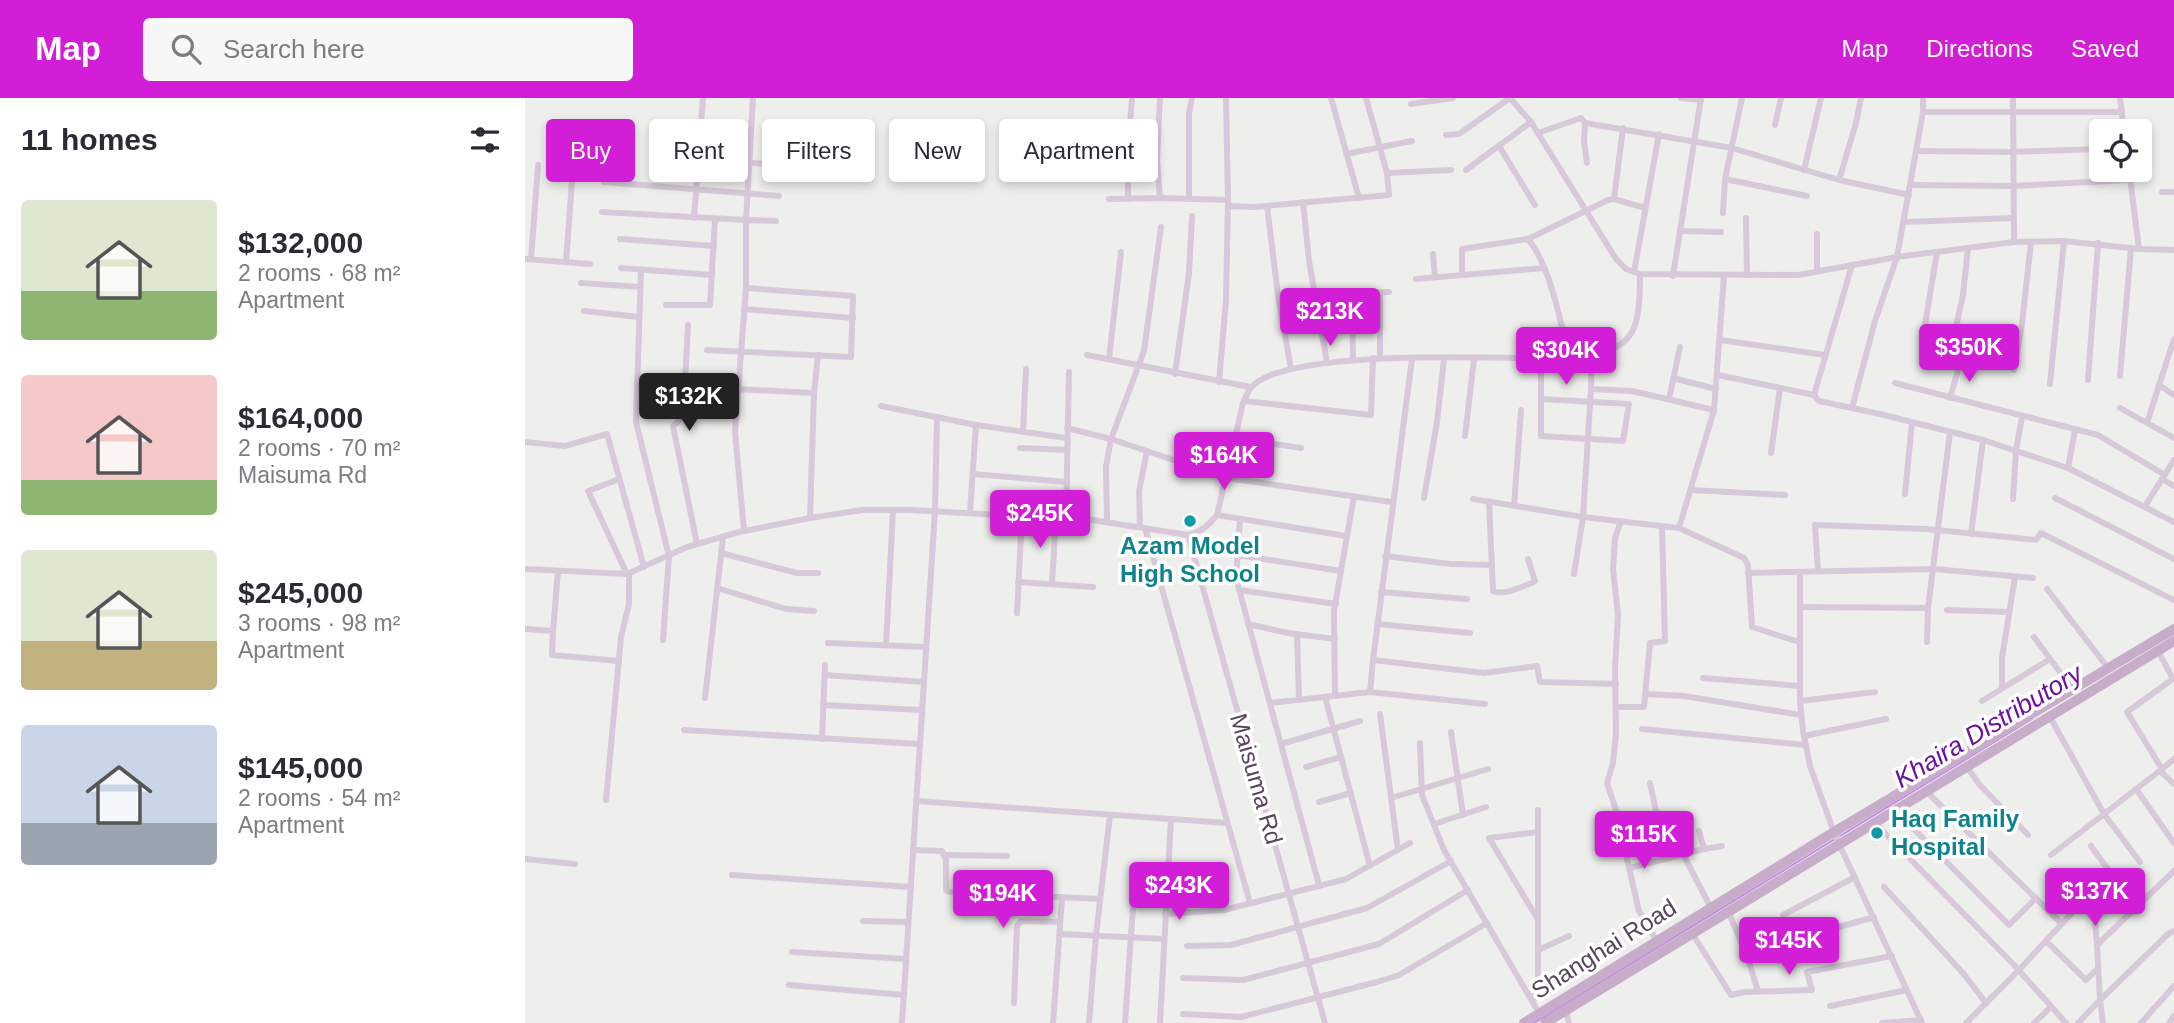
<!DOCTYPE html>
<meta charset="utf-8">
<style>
:root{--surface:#fff;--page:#f7f7f7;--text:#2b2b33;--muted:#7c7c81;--accent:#d31ed7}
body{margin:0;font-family:Helvetica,sans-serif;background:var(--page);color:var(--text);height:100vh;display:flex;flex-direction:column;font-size:26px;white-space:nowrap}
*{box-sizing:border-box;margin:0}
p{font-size:23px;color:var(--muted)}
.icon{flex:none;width:38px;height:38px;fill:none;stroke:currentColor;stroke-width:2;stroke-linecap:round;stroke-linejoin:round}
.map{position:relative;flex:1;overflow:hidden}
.drawer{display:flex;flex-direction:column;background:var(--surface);width:525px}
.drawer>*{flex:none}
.top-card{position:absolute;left:21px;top:21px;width:665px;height:63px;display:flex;gap:14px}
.fabs{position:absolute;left:1564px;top:21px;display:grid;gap:14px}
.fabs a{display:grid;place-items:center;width:63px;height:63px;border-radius:7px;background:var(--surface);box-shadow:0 4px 10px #0003;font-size:35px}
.price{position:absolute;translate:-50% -60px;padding:0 16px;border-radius:7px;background:var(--accent);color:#fff;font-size:23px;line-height:46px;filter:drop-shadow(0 2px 4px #0008)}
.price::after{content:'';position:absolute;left:50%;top:42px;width:21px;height:16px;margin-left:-10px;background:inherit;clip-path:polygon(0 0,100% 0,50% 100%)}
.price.current{background:#222;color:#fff}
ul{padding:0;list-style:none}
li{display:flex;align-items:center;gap:21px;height:175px;padding:0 21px}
li span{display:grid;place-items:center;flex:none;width:196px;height:140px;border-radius:7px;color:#555}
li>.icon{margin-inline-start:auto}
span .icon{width:84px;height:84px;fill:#fffc;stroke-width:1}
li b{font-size:30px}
h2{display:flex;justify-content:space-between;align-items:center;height:84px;padding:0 21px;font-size:30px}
.tag{padding:0 24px;border-radius:7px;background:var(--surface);box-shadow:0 4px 10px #0003;font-size:24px;line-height:63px}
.tag.current{background:var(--accent);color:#fff}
header{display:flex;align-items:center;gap:42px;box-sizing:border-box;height:98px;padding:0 35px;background:var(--accent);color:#fff}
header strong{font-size:33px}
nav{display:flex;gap:38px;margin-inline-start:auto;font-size:24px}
.search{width:490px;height:63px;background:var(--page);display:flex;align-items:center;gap:18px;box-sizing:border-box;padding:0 24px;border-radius:7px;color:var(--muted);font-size:26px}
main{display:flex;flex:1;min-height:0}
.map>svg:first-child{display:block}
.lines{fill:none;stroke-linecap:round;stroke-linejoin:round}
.stream{stroke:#c589e8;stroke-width:2}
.street{stroke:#d8c9da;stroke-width:6}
.primary{stroke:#c8adcb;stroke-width:10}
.culture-dot{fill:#0f9aa8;stroke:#fff;stroke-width:2.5}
.labels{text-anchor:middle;stroke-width:7;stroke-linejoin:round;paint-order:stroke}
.culture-label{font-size:24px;font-weight:bold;fill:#0d838f;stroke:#fff}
.street-label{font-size:24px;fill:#574659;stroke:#fff}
.water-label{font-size:26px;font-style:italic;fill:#6b10a1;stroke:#fff}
</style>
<header>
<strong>Map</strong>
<div class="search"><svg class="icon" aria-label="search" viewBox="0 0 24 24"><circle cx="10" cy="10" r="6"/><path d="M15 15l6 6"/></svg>Search here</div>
<nav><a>Map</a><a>Directions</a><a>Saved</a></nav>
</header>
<main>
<section class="drawer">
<h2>11 homes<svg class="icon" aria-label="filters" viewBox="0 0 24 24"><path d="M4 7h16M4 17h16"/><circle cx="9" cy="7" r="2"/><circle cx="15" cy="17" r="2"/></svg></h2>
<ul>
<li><span style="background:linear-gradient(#dfe7d0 65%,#8fb573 0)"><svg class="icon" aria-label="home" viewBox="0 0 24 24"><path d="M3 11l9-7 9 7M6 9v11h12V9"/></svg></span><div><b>$132,000</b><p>2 rooms · 68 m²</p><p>Apartment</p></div></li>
<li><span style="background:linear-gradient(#f6c9c9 75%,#8fb573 0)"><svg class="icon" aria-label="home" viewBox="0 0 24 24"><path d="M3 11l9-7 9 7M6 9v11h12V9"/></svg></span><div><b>$164,000</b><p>2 rooms · 70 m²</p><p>Maisuma Rd</p></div></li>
<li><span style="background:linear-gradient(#dfe7d0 65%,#c2b280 0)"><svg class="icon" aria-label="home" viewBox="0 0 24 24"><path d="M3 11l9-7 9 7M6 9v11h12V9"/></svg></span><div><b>$245,000</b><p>3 rooms · 98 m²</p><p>Apartment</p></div></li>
<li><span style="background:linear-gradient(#c9d6e8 70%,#9aa5b1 0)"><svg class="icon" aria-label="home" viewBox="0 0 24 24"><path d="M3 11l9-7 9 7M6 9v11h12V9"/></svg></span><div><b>$145,000</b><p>2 rooms · 54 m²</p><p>Apartment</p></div></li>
</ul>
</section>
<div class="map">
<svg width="1649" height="925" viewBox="0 0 1649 925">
<rect width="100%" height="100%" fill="#eeefec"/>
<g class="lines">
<g class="stream">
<polyline points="1315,738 1507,621"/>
<polyline points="1009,925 1310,741"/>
</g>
<g class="street">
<polyline points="806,0 834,100"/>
<polyline points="1156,0 1176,2"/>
<polyline points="1488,0 1489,144"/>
<polyline points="1595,0 1599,33"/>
<polyline points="886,6 928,0"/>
<polyline points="1398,14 1597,14"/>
<polyline points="1060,25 1059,43 1062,65"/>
<polyline points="1250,27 1256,0"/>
<polyline points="1013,35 1056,20 1060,25 1207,50 1314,82 1384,97"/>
<polyline points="921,37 934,36 985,0 1006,24 1091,161 1101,171 1115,176 1273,177 1372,159 1489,144 1539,143 1614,151 1649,152"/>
<polyline points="974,48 1010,107"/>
<polyline points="1391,53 1487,54 1577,51"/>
<polyline points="821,56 887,43"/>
<polyline points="158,60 256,67"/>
<polyline points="941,72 1006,24"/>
<polyline points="1279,72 1296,0"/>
<polyline points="1604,72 1614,151"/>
<polyline points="862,75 926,72"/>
<polyline points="1200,81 1282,98"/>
<polyline points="1314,82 1331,25 1336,0"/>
<polyline points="79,84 254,98"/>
<polyline points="1385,87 1487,88 1605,82"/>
<polyline points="1637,94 1649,94"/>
<polyline points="635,100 632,61 635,0"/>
<polyline points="584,101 638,100 703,102"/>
<polyline points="603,101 603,48 607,0"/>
<polyline points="664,101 664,16 667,0"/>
<polyline points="1089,101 1098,30"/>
<polyline points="778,104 784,163 802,265"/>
<polyline points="703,108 729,109 864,97 862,75 841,0"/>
<polyline points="742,108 753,197 766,271"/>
<polyline points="77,114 221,122 228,0"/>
<polyline points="1198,115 1200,81 1217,0"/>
<polyline points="169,120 178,0"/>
<polyline points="1221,120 1222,177"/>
<polyline points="1379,124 1488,120"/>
<polyline points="1155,133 1196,134"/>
<polyline points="95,141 189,148"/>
<polyline points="1003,141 1083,102 1089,101 1120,110"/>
<polyline points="908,156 910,179"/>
<polyline points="0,161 65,166"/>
<polyline points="6,161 13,67"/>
<polyline points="41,164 48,70"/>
<polyline points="96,170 187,177"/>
<polyline points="116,172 111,324 144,458 138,542"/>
<polyline points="1292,173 1292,136"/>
<polyline points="1109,174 1134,36"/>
<path d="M937 176V151L1003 141C1027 170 1035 226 1045 261"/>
<polyline points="1148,178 1176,0"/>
<polyline points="891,181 1019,170"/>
<polyline points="56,185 115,189"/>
<polyline points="855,194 855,260"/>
<polyline points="816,196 864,194"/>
<polyline points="827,196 828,262"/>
<polyline points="141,207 185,207 190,121"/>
<polyline points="219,211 328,220"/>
<polyline points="59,213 114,219"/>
<polyline points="163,227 158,319 148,328 172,446"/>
<polyline points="1399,233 1412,154"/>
<polyline points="1429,238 1438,197 1443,150"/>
<polyline points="1195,242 1300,257"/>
<polyline points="182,252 326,259 328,198 221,190 221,122 251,123"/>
<polyline points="562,257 725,289"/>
<polyline points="1067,258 1066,291 1107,293 1189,312"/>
<polyline points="584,261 596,154"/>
<polyline points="1489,272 1497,226 1506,144"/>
<polyline points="650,276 664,175 667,118"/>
<polyline points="1193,277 1289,297 1294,303 1355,316 1458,342 1543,370 1649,424"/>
<polyline points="1595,278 1606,150"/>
<polyline points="1148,280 1191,291"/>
<polyline points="1563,282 1573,145"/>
<polyline points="694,284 701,202 703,102 701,0"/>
<polyline points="1370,285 1573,337 1640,377"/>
<polyline points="112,286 289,295"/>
<polyline points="1525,286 1539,143"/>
<polyline points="1634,287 1649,297"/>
<polyline points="1289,297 1327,167"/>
<polyline points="1425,300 1435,265"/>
<polyline points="1016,301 1104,306 1098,343 1016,338 1016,261"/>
<polyline points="1144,301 1155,249"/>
<polyline points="719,303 846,317 848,260"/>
<polyline points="356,308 451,327 542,340"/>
<polyline points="1327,310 1350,223 1372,159 1398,14 1398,0"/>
<polyline points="1595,310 1649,340"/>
<polyline points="1622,325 1649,241"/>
<polyline points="542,330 586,341 702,380 867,404"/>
<polyline points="498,334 501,271"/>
<polyline points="940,338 949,261"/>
<polyline points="710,340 776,350"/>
<polyline points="0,344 40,348 82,336 119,469"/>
<polyline points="495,350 542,352"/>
<polyline points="1246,355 1255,290"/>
<polyline points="1543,370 1550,332"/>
<polyline points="448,376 542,384"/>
<polyline points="94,381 63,393 102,476"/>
<polyline points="1637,381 1649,388"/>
<polyline points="1166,392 1260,397"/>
<polyline points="1380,396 1387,324"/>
<polyline points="899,400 912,324 919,261"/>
<polyline points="1530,400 1649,461"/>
<polyline points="948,401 1058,419 1154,430 1219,460 1223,467 1227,529 1274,544"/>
<polyline points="1488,401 1491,352 1497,319"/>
<path d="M964 403 968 493C980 498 995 489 1007 485L1010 483 1003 461"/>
<polyline points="989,408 996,312"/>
<polyline points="1620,408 1649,362"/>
<polyline points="445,414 451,327"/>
<polyline points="692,417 821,438"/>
<polyline points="285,420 289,295 293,257"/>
<polyline points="541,420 544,274"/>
<polyline points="715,421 711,480 794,787"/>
<polyline points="1096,423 1090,440 1088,471 1093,517 1090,571 1091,635 1088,665 1082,685 1090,709 1114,813 1132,843"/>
<polyline points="582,424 581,369 586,341 619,253 636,129"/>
<polyline points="615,429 614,393 622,353"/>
<polyline points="620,430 725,805"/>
<polyline points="1154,430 1189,312 1199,178"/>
<polyline points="219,433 210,334 221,190"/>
<polyline points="1446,436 1458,342"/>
<polyline points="663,437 800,925"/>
<polyline points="196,455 272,475 293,475"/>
<polyline points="712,457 816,473"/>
<polyline points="860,458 926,466 967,467"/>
<path d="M0 471 102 476 162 449 214 434 285 420 337 412H385L567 422 663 437C676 434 683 428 692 417L718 305C720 301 722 295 725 291 756 248 989 261 1045 261 1109 252 1115 238 1115 176"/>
<polyline points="1293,473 1290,427 1402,431 1511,442 1516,435 1649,502"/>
<polyline points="1223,475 1409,471 1508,480"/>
<polyline points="1049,476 1058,419 1066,291"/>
<polyline points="1275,476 1275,603 1278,633 1285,668 1310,737 1397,925"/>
<polyline points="493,484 568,489"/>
<polyline points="527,486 531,420"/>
<polyline points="192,490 261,511 289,513"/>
<polyline points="1522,491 1583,570"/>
<polyline points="714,492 811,506"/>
<polyline points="856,494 942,501"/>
<polyline points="1275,509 1403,510 1402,544"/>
<polyline points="1403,510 1425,334"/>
<polyline points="1422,512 1483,514"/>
<polyline points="492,515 497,418"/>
<polyline points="723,526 763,535 810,541"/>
<polyline points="852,526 945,535"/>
<polyline points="0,531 28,533 27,557 94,563"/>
<polyline points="28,533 33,473"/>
<polyline points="772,536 774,602"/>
<polyline points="1509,539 1548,592"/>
<polyline points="303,545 401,549"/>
<polyline points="361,547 368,412"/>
<polyline points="1633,553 1648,581 1602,614 1637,671 1649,661"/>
<polyline points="848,562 887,261"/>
<polyline points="300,577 399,584"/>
<polyline points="1178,580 1275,588"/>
<polyline points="1477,590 1477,560 1490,479"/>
<polyline points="845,594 848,562 959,575 1012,568 1015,584 1091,586"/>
<polyline points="1120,596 1159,598 1276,617"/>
<polyline points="810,598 809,513 829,398"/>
<polyline points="800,599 845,768"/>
<polyline points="180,600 198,439"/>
<polyline points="1275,603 1350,594"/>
<polyline points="1457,603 1525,561"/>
<polyline points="745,605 845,594 960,606"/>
<polyline points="298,607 396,612"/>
<polyline points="1091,609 1119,609 1125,545 1140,543 1137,429"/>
<polyline points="855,616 873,752"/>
<polyline points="1525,619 1579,716 1637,671"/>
<polyline points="1117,631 1281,647"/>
<polyline points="159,632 395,646"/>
<polyline points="926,634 938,717"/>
<polyline points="1279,638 1361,621"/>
<polyline points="297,641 300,567"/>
<polyline points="895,645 897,697 919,752 1014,915"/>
<polyline points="756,646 835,623"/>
<polyline points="781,669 816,659"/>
<polyline points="1442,669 1454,686 1503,737"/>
<polyline points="1635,673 1649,686"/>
<polyline points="1125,685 1141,761"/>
<polyline points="1611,691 1649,745"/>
<polyline points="1402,694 1537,826"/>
<polyline points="866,700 963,671"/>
<polyline points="81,702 96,539 104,506 104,475"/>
<polyline points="391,703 702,725"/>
<polyline points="794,704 826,695"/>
<polyline points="1370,712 1484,827 1511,800"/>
<polyline points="1349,724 1489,867 1541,925"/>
<polyline points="909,726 961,709"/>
<polyline points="1179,751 1197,748"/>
<polyline points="388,752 417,753 421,762 421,792 424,794 575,801"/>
<polyline points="1158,756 1186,810"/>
<polyline points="420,757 482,758"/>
<polyline points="1526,757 1579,716 1615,764"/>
<polyline points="0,761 50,766"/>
<polyline points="1104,770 1179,751 1174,733"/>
<polyline points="207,777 386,789"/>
<polyline points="1359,789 1438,875 1461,905"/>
<polyline points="1556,805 1585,774 1566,748"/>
<polyline points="1203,813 1222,858 1233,893"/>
<polyline points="640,816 699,812 821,781 885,745"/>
<polyline points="1258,817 1330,779"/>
<polyline points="1012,820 964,740 1013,734"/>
<polyline points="338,823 383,824"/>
<polyline points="1167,835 1206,897 1220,894 1287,892 1282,874 1367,858"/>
<polyline points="535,836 639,841"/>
<polyline points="1269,842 1349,819"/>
<polyline points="1521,843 1561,882 1573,870"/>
<polyline points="662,848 706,847 842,810 926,763"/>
<polyline points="1013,852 1044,838"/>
<polyline points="267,854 381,861"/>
<polyline points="658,880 718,882 854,846 943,792"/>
<polyline points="264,887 379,897"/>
<polyline points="1008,904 1013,882 1013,712"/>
<polyline points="489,905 492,828 496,823 535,824"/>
<polyline points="1305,908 1382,892"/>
<polyline points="1041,913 1044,925"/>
<polyline points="658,916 716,919 852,884 874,877 962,825"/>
<polyline points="377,925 410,413 412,319"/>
<polyline points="528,925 537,800"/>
<polyline points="564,925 571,837 585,717"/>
<polyline points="600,925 608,808"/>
<polyline points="635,925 646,721"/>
<polyline points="1357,925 1396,922"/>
<polyline points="1441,925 1494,872 1556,805 1570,823 1572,847"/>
<polyline points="1509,925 1526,909"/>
<polyline points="1553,925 1575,902 1572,847 1649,773"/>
<polyline points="1578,925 1575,902 1643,836 1649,833"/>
<polyline points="1616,925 1649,888"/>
<polyline points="1644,925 1649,918"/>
</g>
<g class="primary">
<polyline points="999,925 1309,734 1649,531"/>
<polyline points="1020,925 1649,543"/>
</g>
</g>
<g class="culture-dot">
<circle cx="665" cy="423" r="7"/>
<circle cx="1352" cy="735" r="7"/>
</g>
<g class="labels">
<g class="culture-label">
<text x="665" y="456">Azam Model<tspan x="665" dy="28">High School</tspan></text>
<text x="1366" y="729" text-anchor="start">Haq Family<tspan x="1366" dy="28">Hospital</tspan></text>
</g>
<g class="street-label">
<text transform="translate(731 681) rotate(74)" y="8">Maisuma Rd</text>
<text transform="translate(1079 851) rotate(-32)" y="8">Shanghai Road</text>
</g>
<g class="water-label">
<text transform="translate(1463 628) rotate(-31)" y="9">Khaira Distributory</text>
</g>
</g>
</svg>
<div class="fabs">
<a><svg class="icon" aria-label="locate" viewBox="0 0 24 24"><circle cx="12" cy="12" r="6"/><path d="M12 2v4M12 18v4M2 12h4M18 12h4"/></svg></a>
</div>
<b class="price" style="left:805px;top:250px">$213K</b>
<b class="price" style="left:1444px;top:286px">$350K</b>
<b class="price" style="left:1041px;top:289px">$304K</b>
<b class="price current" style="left:164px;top:335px">$132K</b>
<b class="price" style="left:699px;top:394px">$164K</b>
<b class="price" style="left:515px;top:452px">$245K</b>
<b class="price" style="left:1119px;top:773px">$115K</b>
<b class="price" style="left:654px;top:824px">$243K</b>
<b class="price" style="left:1570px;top:830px">$137K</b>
<b class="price" style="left:478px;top:832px">$194K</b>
<b class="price" style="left:1264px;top:879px">$145K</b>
<div class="top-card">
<a class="tag current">Buy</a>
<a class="tag">Rent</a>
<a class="tag">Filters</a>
<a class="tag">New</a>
<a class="tag">Apartment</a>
</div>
</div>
</main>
